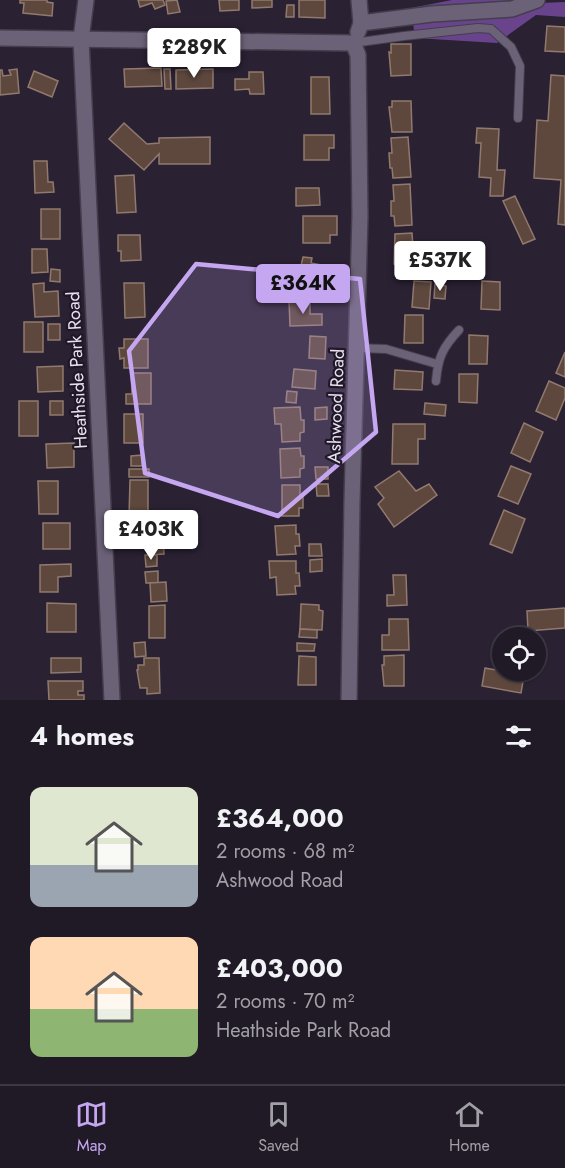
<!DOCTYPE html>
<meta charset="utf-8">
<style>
:root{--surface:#201926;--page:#2d2632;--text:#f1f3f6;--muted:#a2a0a7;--line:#3d3843;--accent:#c5a6f0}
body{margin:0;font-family:Jost,sans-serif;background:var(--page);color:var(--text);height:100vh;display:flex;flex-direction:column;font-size:22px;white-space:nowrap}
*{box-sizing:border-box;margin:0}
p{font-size:20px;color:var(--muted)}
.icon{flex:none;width:33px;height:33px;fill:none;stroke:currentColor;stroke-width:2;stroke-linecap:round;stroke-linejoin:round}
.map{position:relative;height:700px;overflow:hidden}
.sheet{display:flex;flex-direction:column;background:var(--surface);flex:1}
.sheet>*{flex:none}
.controls{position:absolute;left:492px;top:627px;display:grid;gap:12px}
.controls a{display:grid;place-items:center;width:54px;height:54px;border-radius:50%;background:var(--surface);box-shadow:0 2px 4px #0004,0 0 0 2px var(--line);font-size:30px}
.price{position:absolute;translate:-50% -51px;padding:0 14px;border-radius:6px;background:#fff;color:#222;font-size:20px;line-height:39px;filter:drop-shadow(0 2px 3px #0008)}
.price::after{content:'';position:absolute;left:50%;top:36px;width:18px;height:14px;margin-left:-9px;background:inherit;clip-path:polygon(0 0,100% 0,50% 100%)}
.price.selected{background:var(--accent);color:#111}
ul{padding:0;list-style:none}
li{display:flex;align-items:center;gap:18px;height:150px;padding:0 30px}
li span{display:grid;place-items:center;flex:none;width:168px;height:120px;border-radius:12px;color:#555}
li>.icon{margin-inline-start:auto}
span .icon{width:72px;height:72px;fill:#fffc;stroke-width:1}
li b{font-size:26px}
h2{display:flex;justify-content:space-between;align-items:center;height:72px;padding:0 30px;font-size:26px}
.tabs{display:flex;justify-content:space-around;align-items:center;height:84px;border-top:2px solid var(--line);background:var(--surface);font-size:16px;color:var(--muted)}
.tabs a{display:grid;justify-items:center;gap:3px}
.tabs .selected{color:var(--accent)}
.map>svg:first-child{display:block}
.forest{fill:#69448d}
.building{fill:#5e483e;stroke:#91796e;stroke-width:1.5}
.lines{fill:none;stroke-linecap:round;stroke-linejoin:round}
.lane-casing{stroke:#453e4d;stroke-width:10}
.street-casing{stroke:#453e4d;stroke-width:18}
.lane{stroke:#6b6277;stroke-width:8}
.street{stroke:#6b6277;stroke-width:15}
.marked{fill:#c5a6f0;fill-opacity:0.2;stroke:#c5a6f0;stroke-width:4.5;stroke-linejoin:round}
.labels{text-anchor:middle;stroke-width:4.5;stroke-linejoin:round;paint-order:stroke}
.street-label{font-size:18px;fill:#e6e1ed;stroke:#201829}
</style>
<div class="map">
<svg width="565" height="700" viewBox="0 0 565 700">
<rect width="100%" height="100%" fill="#2a2133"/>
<polygon class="forest" points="452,0 519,0 516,4 565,2 565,17 536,15 497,43 415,38 411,8"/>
<g class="building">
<polygon points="20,0 47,0 47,2 53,3 52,16 23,13 24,3 20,3"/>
<polygon points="138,0 163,0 165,5 155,9 152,3 140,7"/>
<polygon points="177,0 180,12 168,14 166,1"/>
<polygon points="219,0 239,0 239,10 220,11"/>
<polygon points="252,0 272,0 272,7 252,8"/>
<polygon points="299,0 325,0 325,18 299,17"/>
<polygon points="287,5 294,5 294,17 286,17"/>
<polygon points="547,26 565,27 565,52 545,51"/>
<polygon points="391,44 411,44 411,75 391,76 389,52 391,53"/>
<polygon points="161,68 162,86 125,87 124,69"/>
<polygon points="17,69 19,93 0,95 0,70 2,70 3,76 11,75 9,70"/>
<polygon points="164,69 170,69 171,89 165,89"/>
<polygon points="213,69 213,88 176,89 176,70"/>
<polygon points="34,71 58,81 52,97 28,87"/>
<polygon points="249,72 263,72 264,94 250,94 249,89 235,90 235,79 249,79"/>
<polygon points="551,75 565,76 565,225 558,224 561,180 534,178 537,120 548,121"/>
<polygon points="311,77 329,77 330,114 311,114"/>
<polygon points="392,101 411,101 412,132 392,132 389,107 392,107"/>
<polygon points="124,123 147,144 159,143 159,138 210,137 210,164 159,164 159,154 144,170 109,139"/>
<polygon points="477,128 499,129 497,170 505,170 503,196 490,196 491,178 479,177 481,143 476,143"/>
<polygon points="304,135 334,135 334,148 329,148 329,160 304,160"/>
<polygon points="408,137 411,177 393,178 392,168 390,168 389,153 392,153 391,138"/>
<polygon points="34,161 47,161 48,182 53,182 54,192 35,193"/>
<polygon points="134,175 136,212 117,213 115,176"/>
<polygon points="410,184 412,225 395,226 394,216 391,216 391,201 394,201 393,185"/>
<polygon points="296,188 319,188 320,205 296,206"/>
<polygon points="515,196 535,239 523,244 503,201"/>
<rect x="41" y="209" width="19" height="30"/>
<polygon points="303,216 337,216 337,235 330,235 330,243 303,243"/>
<polygon points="412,233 415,274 397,275 397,264 394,264 395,234"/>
<polygon points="118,235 140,235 141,260 121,261 121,251 118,251"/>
<polygon points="32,249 47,249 48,272 32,273"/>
<polygon points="303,257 312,258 311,263 332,267 330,278 326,277 324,287 328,288 325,299 302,295 306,275 299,274"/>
<polygon points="51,269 60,270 60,282 50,281"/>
<polygon points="414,281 431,282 429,309 412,307"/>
<polygon points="482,281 500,282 500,310 481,309"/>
<polygon points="44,283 44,292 58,291 59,316 35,317 33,284"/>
<polygon points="124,283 144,283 145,317 125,318"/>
<polygon points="435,284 446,286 445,299 434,298"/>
<polygon points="289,301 310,301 310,314 322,314 322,325 290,326"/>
<polygon points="405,315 423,315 423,343 404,343"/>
<rect x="24" y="322" width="19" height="30"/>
<rect x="48" y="324" width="12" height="16"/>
<polygon points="469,335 488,336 487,364 469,364"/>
<polygon points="310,336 326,337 325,359 309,358"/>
<polygon points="124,339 148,339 148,368 124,368 124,358 120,359 119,348 124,348"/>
<polygon points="565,352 565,377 556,373"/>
<polygon points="63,366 63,391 38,392 37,367"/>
<polygon points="294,369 316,371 315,389 292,387"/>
<polygon points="395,370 423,372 422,390 394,389"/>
<polygon points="131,373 151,373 151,404 126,404 126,394 132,394"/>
<polygon points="459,374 478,374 477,403 459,402"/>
<polygon points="549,381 565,388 565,398 556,420 536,411"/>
<polygon points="287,391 297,392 296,403 286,402"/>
<rect x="19" y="401" width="19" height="35"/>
<rect x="50" y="401" width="13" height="14"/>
<polygon points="425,403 446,405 445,416 424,414"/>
<polygon points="300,407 301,420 304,420 304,432 300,433 300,441 282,442 281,424 275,424 274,408"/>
<polygon points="327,407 327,419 315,420 315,408"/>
<rect x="124" y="414" width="19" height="29"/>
<polygon points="524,423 543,432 530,462 511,453"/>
<polygon points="393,424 425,424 425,439 418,439 418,464 392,464"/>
<polygon points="74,443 74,467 47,468 46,444"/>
<polygon points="300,448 301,456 304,456 304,468 300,469 300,477 281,478 280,449"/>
<polygon points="142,455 142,466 131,466 131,456"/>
<polygon points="511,466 531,474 518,504 498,496"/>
<polygon points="315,467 328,467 328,479 316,479"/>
<rect x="129" y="469" width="20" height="8"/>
<polygon points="399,471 416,491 429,484 437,495 394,527 378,504 384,498 375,487"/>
<polygon points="130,480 148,480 148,517 129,517"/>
<polygon points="38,481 58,481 58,514 39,514"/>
<polygon points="316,484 328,484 329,496 317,496"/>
<polygon points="282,485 300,485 300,496 303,496 303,508 299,508 299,516 282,516"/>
<polygon points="504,510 525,519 512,553 490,544"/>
<rect x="43" y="523" width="27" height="26"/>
<polygon points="296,525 296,534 299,534 300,546 295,546 296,554 277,555 275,526"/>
<polygon points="163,535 164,554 148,555 146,537"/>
<polygon points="309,544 321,544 322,556 309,556"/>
<polygon points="145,555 157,555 157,566 146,567"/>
<polygon points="322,559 322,571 310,572 310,560"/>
<polygon points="269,561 296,561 296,573 299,573 300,586 295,586 296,594 277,595 276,577 270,578"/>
<polygon points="71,564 71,576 58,577 58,592 40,592 40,565"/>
<polygon points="158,571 158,583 146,583 145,572"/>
<polygon points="393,575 406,575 407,605 387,606 387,595 394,595"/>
<polygon points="166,582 167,601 151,602 150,583"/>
<polygon points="47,603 76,604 76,632 47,632"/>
<polygon points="301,604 319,605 319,610 323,611 322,630 300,629"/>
<polygon points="165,605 165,638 149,638 149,606"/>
<polygon points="565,608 565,628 528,631 527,611"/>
<polygon points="389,619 408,619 409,650 382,650 382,635 389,635"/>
<polygon points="300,629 317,630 317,638 299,637"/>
<polygon points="145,642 146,656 135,657 134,643"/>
<polygon points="297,643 315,644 314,651 297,651"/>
<polygon points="404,655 404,686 384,686 382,665 384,665 384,656"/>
<polygon points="299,656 316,657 316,685 298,685"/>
<polygon points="51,658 81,658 81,672 51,673"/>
<polygon points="144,658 159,658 160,693 147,694 147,688 140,688 137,670 138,670 138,665 144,665"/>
<polygon points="485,668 507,672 507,670 525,670 521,693 482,686"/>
<polygon points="48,681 83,681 83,691 78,691 78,695 84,695 84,700 49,700"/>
</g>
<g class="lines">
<defs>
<g id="lane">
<polyline points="353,43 404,36 478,28 491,29 511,47 520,66 518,118"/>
<polyline points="357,348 386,349 437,364"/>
<path d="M436 381C438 357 443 347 459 330"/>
</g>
<g id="street">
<polyline points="86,0 81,39 112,700"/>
<polyline points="361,23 432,14 512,9 537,0"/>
<polyline points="358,32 361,23 359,0"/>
<polyline points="0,38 353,43"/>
<polyline points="349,700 352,501 360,216 358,55 353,43"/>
</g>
</defs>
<use href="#lane" class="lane-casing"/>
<use href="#street" class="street-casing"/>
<use href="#lane" class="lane"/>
<use href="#street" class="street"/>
</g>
<path class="marked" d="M196 264 360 279 376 432 278 516 145 473 129 351Z"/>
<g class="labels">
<g class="street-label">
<text transform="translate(77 370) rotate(-93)" y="6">Heathside Park Road</text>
<text transform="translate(336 406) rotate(-88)" y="6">Ashwood Road</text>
</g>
</g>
</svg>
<div class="controls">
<a><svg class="icon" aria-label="locate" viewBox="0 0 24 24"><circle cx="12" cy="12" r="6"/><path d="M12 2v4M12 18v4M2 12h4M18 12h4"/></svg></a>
</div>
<b class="price" style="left:194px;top:79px">£289K</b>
<b class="price" style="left:440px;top:292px">£537K</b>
<b class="price selected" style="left:303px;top:315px">£364K</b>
<b class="price" style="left:151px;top:561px">£403K</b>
</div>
<section class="sheet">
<h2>4 homes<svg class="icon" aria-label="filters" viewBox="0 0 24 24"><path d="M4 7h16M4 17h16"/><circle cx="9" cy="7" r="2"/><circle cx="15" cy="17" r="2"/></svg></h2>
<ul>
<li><span style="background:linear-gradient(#dfe7d0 65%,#9aa5b1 0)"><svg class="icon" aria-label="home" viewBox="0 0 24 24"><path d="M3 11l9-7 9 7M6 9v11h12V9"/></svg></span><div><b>£364,000</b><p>2 rooms · 68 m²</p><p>Ashwood Road</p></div></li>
<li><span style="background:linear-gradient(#ffd9b3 60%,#8fb573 0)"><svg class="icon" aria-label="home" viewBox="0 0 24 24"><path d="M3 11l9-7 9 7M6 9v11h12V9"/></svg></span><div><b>£403,000</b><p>2 rooms · 70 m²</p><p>Heathside Park Road</p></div></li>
</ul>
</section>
<nav class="tabs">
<a class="selected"><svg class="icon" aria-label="map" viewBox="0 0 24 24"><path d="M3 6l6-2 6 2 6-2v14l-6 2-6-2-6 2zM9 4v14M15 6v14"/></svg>Map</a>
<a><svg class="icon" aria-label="saved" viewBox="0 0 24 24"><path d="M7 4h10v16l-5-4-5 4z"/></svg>Saved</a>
<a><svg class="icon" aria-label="home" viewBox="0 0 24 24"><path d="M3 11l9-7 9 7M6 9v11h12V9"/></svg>Home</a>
</nav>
